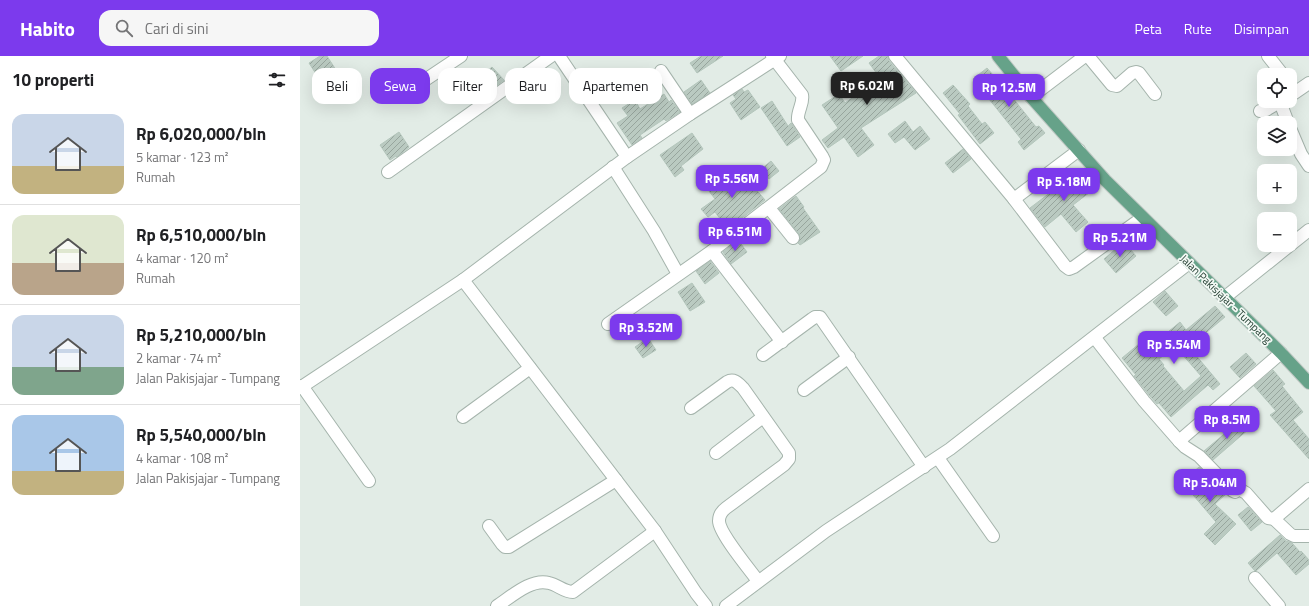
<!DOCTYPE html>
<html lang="id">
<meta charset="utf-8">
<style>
:root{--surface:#fff;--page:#f6f6f6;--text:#202124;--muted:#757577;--line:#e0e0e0;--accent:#7c3aed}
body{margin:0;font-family:"Titillium Web",sans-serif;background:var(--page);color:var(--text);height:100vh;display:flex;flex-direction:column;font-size:15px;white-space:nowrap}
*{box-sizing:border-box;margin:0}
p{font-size:13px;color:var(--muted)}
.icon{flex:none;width:22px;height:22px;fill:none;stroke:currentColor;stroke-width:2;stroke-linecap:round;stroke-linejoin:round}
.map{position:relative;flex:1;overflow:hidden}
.panel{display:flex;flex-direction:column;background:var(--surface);width:300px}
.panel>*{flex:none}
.top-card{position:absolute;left:12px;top:12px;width:380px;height:36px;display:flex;gap:8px}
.fabs{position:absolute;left:957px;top:12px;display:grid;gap:8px}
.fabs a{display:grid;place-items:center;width:40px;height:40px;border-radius:8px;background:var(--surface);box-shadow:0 4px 16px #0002;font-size:20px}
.price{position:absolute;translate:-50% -34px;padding:0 9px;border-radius:8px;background:var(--accent);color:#fff;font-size:13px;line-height:26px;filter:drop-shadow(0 1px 2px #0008)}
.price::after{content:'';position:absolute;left:50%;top:24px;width:12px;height:9px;margin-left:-6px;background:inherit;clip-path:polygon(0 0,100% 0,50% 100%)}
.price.active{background:#222;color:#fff}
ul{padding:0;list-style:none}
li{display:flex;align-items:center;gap:12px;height:100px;padding:0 12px}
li+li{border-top:1px solid var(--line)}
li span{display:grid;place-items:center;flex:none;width:112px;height:80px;border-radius:12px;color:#555}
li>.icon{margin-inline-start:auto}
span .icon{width:48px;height:48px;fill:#fffc;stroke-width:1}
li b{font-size:17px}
h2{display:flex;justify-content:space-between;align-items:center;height:48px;padding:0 12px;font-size:17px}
.chip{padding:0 14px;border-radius:12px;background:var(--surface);box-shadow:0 4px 16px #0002;font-size:14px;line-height:36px}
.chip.active{background:var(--accent);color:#fff}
header{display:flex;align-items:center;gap:24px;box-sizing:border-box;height:56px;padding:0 20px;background:var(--accent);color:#fff}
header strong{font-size:19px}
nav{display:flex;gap:22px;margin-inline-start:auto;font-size:14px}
.search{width:280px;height:36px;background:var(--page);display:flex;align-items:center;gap:10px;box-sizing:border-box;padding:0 14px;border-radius:12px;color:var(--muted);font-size:15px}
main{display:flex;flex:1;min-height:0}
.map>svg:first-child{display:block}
.building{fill:url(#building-hatch);stroke:#b4c6bc;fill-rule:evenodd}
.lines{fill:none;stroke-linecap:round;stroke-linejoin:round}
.minor-casing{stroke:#a5b4ac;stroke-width:14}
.major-casing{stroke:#c1c9c5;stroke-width:14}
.minor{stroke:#fff;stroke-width:12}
.major{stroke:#66a289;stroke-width:12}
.labels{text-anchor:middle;stroke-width:3.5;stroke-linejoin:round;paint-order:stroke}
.street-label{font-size:11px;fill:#223e31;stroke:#f3f9f5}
</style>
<header>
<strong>Habito</strong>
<div class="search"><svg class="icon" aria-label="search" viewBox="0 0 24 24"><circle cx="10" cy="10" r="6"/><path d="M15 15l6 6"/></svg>Cari di sini</div>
<nav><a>Peta</a><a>Rute</a><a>Disimpan</a></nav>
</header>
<main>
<section class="panel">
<h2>10 properti<svg class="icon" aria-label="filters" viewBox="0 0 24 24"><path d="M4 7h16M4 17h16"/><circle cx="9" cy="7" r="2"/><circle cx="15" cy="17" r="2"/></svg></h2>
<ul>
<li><span style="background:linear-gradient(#c9d6e8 65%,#c2b280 0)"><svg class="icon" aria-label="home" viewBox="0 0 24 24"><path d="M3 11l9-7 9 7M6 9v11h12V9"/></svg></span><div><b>Rp 6,020,000/bln</b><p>5 kamar · 123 m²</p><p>Rumah</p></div></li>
<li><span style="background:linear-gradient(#dfe7d0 60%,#b9a48a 0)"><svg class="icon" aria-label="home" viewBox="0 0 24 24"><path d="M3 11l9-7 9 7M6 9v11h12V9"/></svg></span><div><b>Rp 6,510,000/bln</b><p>4 kamar · 120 m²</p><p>Rumah</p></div></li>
<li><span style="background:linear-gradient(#c9d6e8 65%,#7fa58c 0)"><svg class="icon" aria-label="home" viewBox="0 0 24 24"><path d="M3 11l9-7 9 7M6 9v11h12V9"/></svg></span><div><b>Rp 5,210,000/bln</b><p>2 kamar · 74 m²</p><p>Jalan Pakisjajar - Tumpang</p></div></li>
<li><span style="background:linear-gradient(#a9c7e8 70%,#c2b280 0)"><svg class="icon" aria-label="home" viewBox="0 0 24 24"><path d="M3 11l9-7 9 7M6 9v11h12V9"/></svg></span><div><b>Rp 5,540,000/bln</b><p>4 kamar · 108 m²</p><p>Jalan Pakisjajar - Tumpang</p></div></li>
</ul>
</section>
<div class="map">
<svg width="1009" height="550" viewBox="0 0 1009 550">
<defs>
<pattern id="building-hatch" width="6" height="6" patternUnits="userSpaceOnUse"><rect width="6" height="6" fill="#bacac1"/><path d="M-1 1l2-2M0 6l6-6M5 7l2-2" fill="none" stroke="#97a59d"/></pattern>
</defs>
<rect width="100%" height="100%" fill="#e2ece6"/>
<g class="building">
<polygon points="20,0 27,0 36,14 20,24 9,7"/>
<polygon points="401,0 423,0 397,17 390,7"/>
<polygon points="530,0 563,0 541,15"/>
<polygon points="579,0 588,0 589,5 616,37 561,72 574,89 558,101 544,81 528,92 522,84 538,72 522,49 539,38 545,47 580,22 569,7"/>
<polygon points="192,11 204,24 193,32 182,20"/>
<polygon points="687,12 699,26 703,22 715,38 712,41 736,71 739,70 745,77 724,94 718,86 721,83 673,23"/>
<polygon points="154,14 167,28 156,37 143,21"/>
<polygon points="401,24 410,37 392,48 384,36"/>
<polygon points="653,29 670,48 668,50 682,68 685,66 694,77 680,88 658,59 660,58 643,37"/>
<polygon points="442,33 444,36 448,34 460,51 441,64 430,47 436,43 433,39"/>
<polygon points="364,38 369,46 371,44 380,56 366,65 364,63 340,79 342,82 332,89 317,67 328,60 322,52 335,44 340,53"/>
<polygon points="472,45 488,70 491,67 500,81 487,90 461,52"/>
<polygon points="605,65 613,76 620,70 630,83 615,94 604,81 595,87 588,78"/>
<polygon points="99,76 109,91 97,101 96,100 90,104 80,89"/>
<polygon points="392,77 403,93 381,110 384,114 375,121 360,99"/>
<polygon points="663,93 671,103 653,117 645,107"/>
<polygon points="471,105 479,115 469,123 461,113"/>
<polygon points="434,111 450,134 454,131 465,144 428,173 415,156 408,161 401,153 415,143 406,131"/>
<polygon points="780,114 794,133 773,149 788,166 776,176 761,158 745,171 730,152"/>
<polygon points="496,140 504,151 503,152 520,176 500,189 498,187 500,181 499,178 479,153"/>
<polygon points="438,184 447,196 431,208 423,196"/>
<polygon points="824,186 836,200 816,217 804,203"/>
<polygon points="410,205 419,217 405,228 396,215"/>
<polygon points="392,227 405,246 390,255 378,236"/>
<polygon points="865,235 878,250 866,260 853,246"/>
<path d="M915 250 925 261 889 291 920 328 913 334 908 329 871 361 859 347 857 348 850 340 834 320 836 319 822 302 845 283 851 290 880 266 886 274ZM875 290 901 320 884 335 863 310 864 309 859 303Z"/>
<polygon points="348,282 356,294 343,302 335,291"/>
<polygon points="946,297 956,308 940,322 930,311"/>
<polygon points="973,314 985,328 982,330 1003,356 993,364 1009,383 1009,403 970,359 976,355 954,330"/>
<polygon points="942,363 950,372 913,404 904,395"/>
<polygon points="899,411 926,438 915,448 936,468 915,489 904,478 916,466 882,426"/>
<polygon points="948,451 962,466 951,475 938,459"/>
<polygon points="980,479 986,485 992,487 1000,496 1001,495 1009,504 1009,508 996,519 977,497 956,515 955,515 948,507"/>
</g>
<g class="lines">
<defs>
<g id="minor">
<polyline points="259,0 327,101"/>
<polyline points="595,0 714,143 765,210 769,213 774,211 842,162"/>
<polyline points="788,0 812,29 817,30 832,17 836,16 839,17 855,38"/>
<polyline points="968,0 983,19"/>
<polyline points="361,15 390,58"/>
<polyline points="101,40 161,0"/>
<polyline points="990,40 1009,27"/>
<polyline points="731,41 785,0"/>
<polyline points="980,46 988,67"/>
<polyline points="960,55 966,54 981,45"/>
<polyline points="990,72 1001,98 1009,110"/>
<polyline points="313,111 354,175 378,218"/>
<polyline points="88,116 251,0"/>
<polyline points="714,143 779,94"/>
<polyline points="469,152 493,182"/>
<polyline points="412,195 482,286"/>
<polyline points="163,224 355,475 396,537 406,550"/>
<polyline points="924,242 1009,174"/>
<path d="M308 268 412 195 521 111 524 104 522 100 498 64C497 55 504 47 502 39L472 0"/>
<polyline points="795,282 844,345 879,385 885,391 899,400 933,435 935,436 939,433 946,437 968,462 974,463 990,478 994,480 1009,480"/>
<polyline points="463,299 512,263 515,261 520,261 624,411"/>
<polyline points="2,330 69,425"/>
<polyline points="0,332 163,224 327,101 390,58 480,0"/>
<polyline points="504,334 549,301"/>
<path d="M391 352 427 326C434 322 438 327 443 332L489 397V403L484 409 426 452C422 455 419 459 419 465 419 477 450 514 458 525"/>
<polyline points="163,361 230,312"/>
<polyline points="879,385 981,297"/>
<polyline points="416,397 463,361"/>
<polyline points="638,402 693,480"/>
<polyline points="974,463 1009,433"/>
<polyline points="189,470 202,488 205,491 209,491 316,424"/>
<polyline points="955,522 979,550"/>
<path d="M197 550C211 541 231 522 249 527 258 529 264 536 273 536L355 475"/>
<polyline points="426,550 526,475 650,393 889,207"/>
</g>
<polyline id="major" points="698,0 731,41 805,124 981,297 1009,327"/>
</defs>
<use href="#minor" class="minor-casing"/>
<use href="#major" class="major-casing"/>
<use href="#minor" class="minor"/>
<use href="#major" class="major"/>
</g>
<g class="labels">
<g class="street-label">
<text transform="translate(926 243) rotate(44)" y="4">Jalan Pakisjajar - Tumpang</text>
</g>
</g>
</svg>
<div class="fabs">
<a><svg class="icon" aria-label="locate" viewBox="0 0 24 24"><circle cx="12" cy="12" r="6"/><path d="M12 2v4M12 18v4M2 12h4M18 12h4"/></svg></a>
<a><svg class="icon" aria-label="layers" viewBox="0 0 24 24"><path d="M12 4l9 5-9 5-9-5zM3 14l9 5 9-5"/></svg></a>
<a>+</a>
<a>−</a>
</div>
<b class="price active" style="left:567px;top:50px">Rp 6.02M</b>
<b class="price" style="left:709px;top:52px">Rp 12.5M</b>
<b class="price" style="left:432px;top:143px">Rp 5.56M</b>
<b class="price" style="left:764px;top:146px">Rp 5.18M</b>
<b class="price" style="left:435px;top:196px">Rp 6.51M</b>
<b class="price" style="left:820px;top:202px">Rp 5.21M</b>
<b class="price" style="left:346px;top:292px">Rp 3.52M</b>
<b class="price" style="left:874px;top:309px">Rp 5.54M</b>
<b class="price" style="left:927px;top:384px">Rp 8.5M</b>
<b class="price" style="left:910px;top:447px">Rp 5.04M</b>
<div class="top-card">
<a class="chip">Beli</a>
<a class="chip active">Sewa</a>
<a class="chip">Filter</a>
<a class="chip">Baru</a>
<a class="chip">Apartemen</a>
</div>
</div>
</main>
